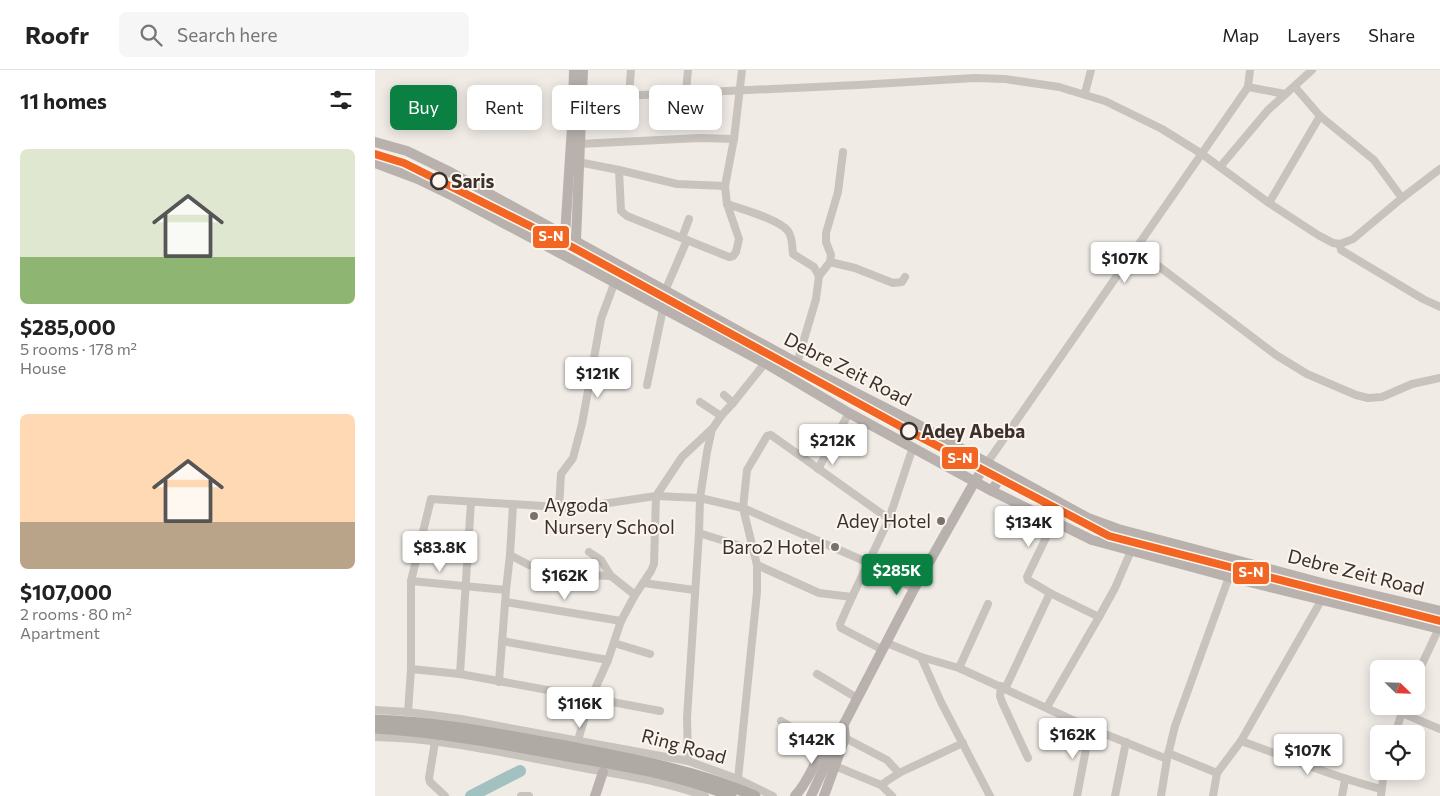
<!DOCTYPE html>
<meta charset="utf-8">
<style>
:root{--surface:#fff;--page:#f6f6f6;--text:#222;--muted:#767676;--line:#e0e0e0;--accent:#0b8043}
body{margin:0;font-family:Commissioner,sans-serif;background:var(--page);color:var(--text);height:100vh;display:flex;flex-direction:column;font-size:19px;white-space:nowrap}
*{box-sizing:border-box;margin:0}
p{font-size:16px;color:var(--muted)}
.icon{flex:none;width:28px;height:28px;fill:none;stroke:currentColor;stroke-width:2;stroke-linecap:round;stroke-linejoin:round}
.map{position:relative;flex:1;overflow:hidden}
.panel{display:flex;flex-direction:column;background:var(--surface);width:375px}
.panel>*{flex:none}
.guide{position:absolute;left:15px;top:15px;width:475px;height:45px;display:flex;gap:10px}
.needle{width:32px;rotate:113deg}
.fabs{position:absolute;left:995px;top:590px;display:grid;gap:10px}
.fabs a{display:grid;place-items:center;width:55px;height:55px;border-radius:8px;background:var(--surface);box-shadow:0 2px 12px #0003;font-size:25px}
.price{position:absolute;translate:-50% -42px;padding:0 11px;border-radius:5px;background:#fff;color:#222;font-size:16px;line-height:32px;filter:drop-shadow(0 1px 2px #0008)}
.price::after{content:'';position:absolute;left:50%;top:30px;width:15px;height:11px;margin-left:-8px;background:inherit;clip-path:polygon(0 0,100% 0,50% 100%)}
.price.selected{background:var(--accent);color:#fff}
ul{padding:0;list-style:none}
li{display:grid;align-content:center;gap:10px;height:265px;padding:0 20px}
li span{display:grid;place-items:center;height:155px;border-radius:8px;color:#555}
li>.icon{margin-inline-start:auto}
span .icon{width:90px;height:90px;fill:#fffc;stroke-width:1}
li b{font-size:21px}
h2{display:flex;justify-content:space-between;align-items:center;height:60px;padding:0 20px;font-size:21px}
.chip{padding:0 18px;border-radius:8px;background:var(--surface);box-shadow:0 2px 12px #0003;font-size:18px;line-height:45px}
.chip.selected{background:var(--accent);color:#fff}
header{display:flex;align-items:center;gap:30px;box-sizing:border-box;height:70px;padding:0 25px;background:var(--surface);border-bottom:1px solid var(--line)}
header strong{font-size:24px}
nav{display:flex;gap:28px;margin-inline-start:auto;font-size:18px}
.search{width:350px;height:45px;background:var(--page);display:flex;align-items:center;gap:12px;box-sizing:border-box;padding:0 18px;border-radius:8px;color:var(--muted);font-size:19px}
main{display:flex;flex:1;min-height:0}
.map>svg:first-child{display:block}
.lines{fill:none;stroke-linecap:round;stroke-linejoin:round}
.river{stroke:#a1c2c1;stroke-width:12}
.minor{stroke:#c9c3be;stroke-width:8}
.major{stroke:#b8b1ad;stroke-width:10}
.highway{stroke:#afaaa4;stroke-width:11}
.rail-1-casing{stroke:#fbf5ee;stroke-width:11}
.rail-1{stroke:#f26522;stroke-width:8}
.stop-dot{fill:#fbf5ee;stroke:#3b302b;stroke-width:2.5}
.poi-dot{fill:#7a716c;stroke:#fbf5ee;stroke-width:2}
.labels{text-anchor:middle;stroke-width:4;stroke-linejoin:round;paint-order:stroke}
.stop-label{font-size:19px;font-weight:bold;fill:#3b302b;stroke:#fbf5ee;text-anchor:start}
.street-label{font-size:19px;fill:#3b302b;stroke:#fbf5ee}
.poi-label{font-size:19px;fill:#3b302b;stroke:#fbf5ee;text-anchor:end}
.line-badge{stroke:#fbf5ee;stroke-width:2}
.badge-label{font-size:14px;text-anchor:middle;font-weight:bold;fill:#fff}
</style>
<header>
<strong>Roofr</strong>
<div class="search"><svg class="icon" aria-label="search" viewBox="0 0 24 24"><circle cx="10" cy="10" r="6"/><path d="M15 15l6 6"/></svg>Search here</div>
<nav><a>Map</a><a>Layers</a><a>Share</a></nav>
</header>
<main>
<section class="panel">
<h2>11 homes<svg class="icon" aria-label="filters" viewBox="0 0 24 24"><path d="M4 7h16M4 17h16"/><circle cx="9" cy="7" r="2"/><circle cx="15" cy="17" r="2"/></svg></h2>
<ul>
<li><span style="background:linear-gradient(#dfe7d0 70%,#8fb573 0)"><svg class="icon" aria-label="home" viewBox="0 0 24 24"><path d="M3 11l9-7 9 7M6 9v11h12V9"/></svg></span><div><b>$285,000</b><p>5 rooms · 178 m²</p><p>House</p></div></li>
<li><span style="background:linear-gradient(#ffd9b3 70%,#b9a48a 0)"><svg class="icon" aria-label="home" viewBox="0 0 24 24"><path d="M3 11l9-7 9 7M6 9v11h12V9"/></svg></span><div><b>$107,000</b><p>2 rooms · 80 m²</p><p>Apartment</p></div></li>
</ul>
</section>
<div class="map">
<svg width="1065" height="726" viewBox="0 0 1065 726">
<rect width="100%" height="100%" fill="#f0ebe5"/>
<g class="lines">
<polyline class="river" points="96,726 145,701"/>
<g class="minor">
<polyline points="875,0 873,17 910,24"/>
<polyline points="920,17 945,46 999,90 1027,128"/>
<polyline points="311,22 313,0"/>
<polyline points="710,23 716,0"/>
<polyline points="254,25 256,0"/>
<polyline points="202,28 483,15 600,8 630,9 684,17 730,31 787,59 827,84 894,133 943,165 958,173 965,174 978,169 1027,128 1065,99"/>
<polyline points="204,74 325,68 359,69"/>
<polyline points="203,92 244,100 302,114 350,116"/>
<polyline points="845,97 893,40 937,0"/>
<polyline points="244,100 246,141 252,146 354,187 358,186 361,182 364,169 352,134 350,116 359,69 367,0"/>
<polyline points="894,133 945,46"/>
<path d="M352 134C366 139 404 149 413 161 418 168 417 177 418 184L439 197 444 206 441 229 422 293"/>
<polyline points="307,168 314,149"/>
<polyline points="965,174 966,180 1048,229 1065,237"/>
<polyline points="761,179 901,285 932,304 981,325 993,328 1007,327 1037,314 1065,308"/>
<polyline points="455,192 480,198 518,213 527,212 530,207"/>
<polyline points="444,206 455,192 456,185 451,172 451,163 463,122 468,82"/>
<polyline points="290,221 312,170"/>
<polyline points="272,315 288,239"/>
<polyline points="349,325 358,333"/>
<polyline points="325,332 346,346"/>
<polyline points="612,393 873,17"/>
<polyline points="443,399 474,343"/>
<polyline points="184,438 186,404 198,388 207,354 226,249 239,214"/>
<polyline points="324,463 378,480"/>
<polyline points="135,485 154,495 214,505 236,506 226,490 214,482"/>
<polyline points="382,495 444,523 477,527 514,449 538,377"/>
<polyline points="236,506 260,525"/>
<polyline points="36,511 131,520"/>
<polyline points="269,513 319,520"/>
<polyline points="477,527 465,554 466,558 508,580"/>
<polyline points="131,532 246,551"/>
<polyline points="724,547 740,518 756,481"/>
<polyline points="127,571 233,590"/>
<polyline points="239,573 275,584"/>
<polyline points="512,573 546,587 566,632 615,726"/>
<polyline points="546,587 584,598 715,658 792,689"/>
<polyline points="584,598 613,534"/>
<polyline points="36,599 85,604 216,628 233,590 246,551 260,525 276,501 279,494 281,426 307,387 338,358 346,346 358,333 390,293"/>
<polyline points="85,604 96,432"/>
<polyline points="442,604 482,628"/>
<polyline points="1041,607 1064,558"/>
<polyline points="124,612 131,520 135,485 138,435"/>
<polyline points="626,616 625,626 627,632 653,688"/>
<polyline points="630,619 675,523"/>
<polyline points="672,637 724,547 675,523 653,510 652,507 679,451"/>
<polyline points="0,640 33,642 86,649 313,691 363,709 398,726"/>
<polyline points="33,642 36,599 36,511 56,429 200,438 281,426 325,428 368,438 494,493 539,519"/>
<polyline points="1027,643 1065,659"/>
<polyline points="406,651 433,667 451,675"/>
<polyline points="1020,664 1029,636"/>
<path d="M0 667C65 668 129 683 193 695 238 704 286 710 330 726"/>
<polyline points="470,668 512,690 524,703"/>
<polyline points="203,670 216,628 285,641"/>
<path d="M866 671C912 687 958 707 1006 719"/>
<polyline points="60,672 54,708 55,712 70,726"/>
<polyline points="793,683 842,703"/>
<polyline points="313,691 312,648 324,463 325,428 332,382 337,359"/>
<polyline points="460,696 506,715 524,703 588,673"/>
<polyline points="363,709 382,522 382,495 368,438 372,400 392,366 396,365 514,449"/>
<polyline points="506,715 517,726"/>
<polyline points="146,726 154,726"/>
<polyline points="702,726 715,658"/>
<polyline points="740,726 751,672"/>
<polyline points="786,726 792,689 800,656 854,507"/>
<polyline points="838,726 842,703 866,671 947,529"/>
<polyline points="967,726 970,710"/>
<polyline points="1006,726 1009,701"/>
</g>
<g class="major">
<polyline points="0,72 32,81 73,101 422,293 538,352 713,448 743,459 947,513 1065,541"/>
<polyline points="0,93 43,109 78,126 390,293 474,343 617,421 717,470 854,507 1065,559"/>
<polyline points="190,165 198,41 199,0"/>
<polyline points="201,170 208,0"/>
<polyline points="617,421 628,402"/>
<polyline points="220,726 228,702"/>
<path d="M420 726C438 707 443 678 462 660"/>
<polyline points="436,726 469,654 539,519 600,411 612,393"/>
<polyline points="449,726 470,668 469,658"/>
</g>
<g class="highway">
<path d="M0 650C62 652 123 664 185 675 251 688 317 699 380 726"/>
<path d="M0 658C65 662 129 674 193 686 248 696 304 704 356 726"/>
</g>
<defs>
<polyline id="rail-1" points="0,84 29,93 197,177 534,361 734,466 1065,551"/>
</defs>
<use href="#rail-1" class="rail-1-casing"/>
<use href="#rail-1" class="rail-1"/>
</g>
<g class="stop-dot">
<circle cx="64" cy="111" r="8"/>
<circle cx="534" cy="361" r="8"/>
</g>
<g class="poi-dot">
<circle cx="159" cy="446" r="5"/>
<circle cx="566" cy="451" r="5"/>
<circle cx="460" cy="477" r="5"/>
</g>
<g class="labels">
<g class="stop-label">
<text x="76" y="118">Saris</text>
<text x="546" y="368">Adey Abeba</text>
</g>
<g class="street-label">
<text transform="translate(473 299) rotate(27)" y="7">Debre Zeit Road</text>
<text transform="translate(981 502) rotate(14)" y="7">Debre Zeit Road</text>
<text transform="translate(309 676) rotate(15)" y="7">Ring Road</text>
</g>
<g class="poi-label">
<text x="169" y="442" text-anchor="start">Aygoda<tspan x="169" dy="22">Nursery School</tspan></text>
<text x="556" y="458">Adey Hotel</text>
<text x="450" y="484">Baro2 Hotel</text>
</g>
</g>
<g class="line-badge">
<rect x="157" y="155" width="38" height="24" rx="5" fill="#f26522"/>
<rect x="566" y="376" width="38" height="24" rx="5" fill="#f26522"/>
<rect x="857" y="491" width="38" height="24" rx="5" fill="#f26522"/>
</g>
<g class="badge-label">
<text x="176" y="171">S-N</text>
<text x="585" y="393">S-N</text>
<text x="876" y="507">S-N</text>
</g>
</svg>
<div class="fabs">
<a><svg class="needle" viewBox="-14 -14 28 28"><path d="M0-13l5 13h-10z" fill="#e53935"/><path d="M0 13l5-13h-10z" fill="#767676"/></svg></a>
<a><svg class="icon" aria-label="locate" viewBox="0 0 24 24"><circle cx="12" cy="12" r="6"/><path d="M12 2v4M12 18v4M2 12h4M18 12h4"/></svg></a>
</div>
<b class="price" style="left:750px;top:214px">$107K</b>
<b class="price" style="left:223px;top:329px">$121K</b>
<b class="price" style="left:458px;top:396px">$212K</b>
<b class="price" style="left:654px;top:478px">$134K</b>
<b class="price" style="left:65px;top:503px">$83.8K</b>
<b class="price selected" style="left:522px;top:526px">$285K</b>
<b class="price" style="left:190px;top:531px">$162K</b>
<b class="price" style="left:205px;top:659px">$116K</b>
<b class="price" style="left:698px;top:690px">$162K</b>
<b class="price" style="left:437px;top:695px">$142K</b>
<b class="price" style="left:933px;top:706px">$107K</b>
<div class="guide">
<a class="chip selected">Buy</a>
<a class="chip">Rent</a>
<a class="chip">Filters</a>
<a class="chip">New</a>
</div>
</div>
</main>
